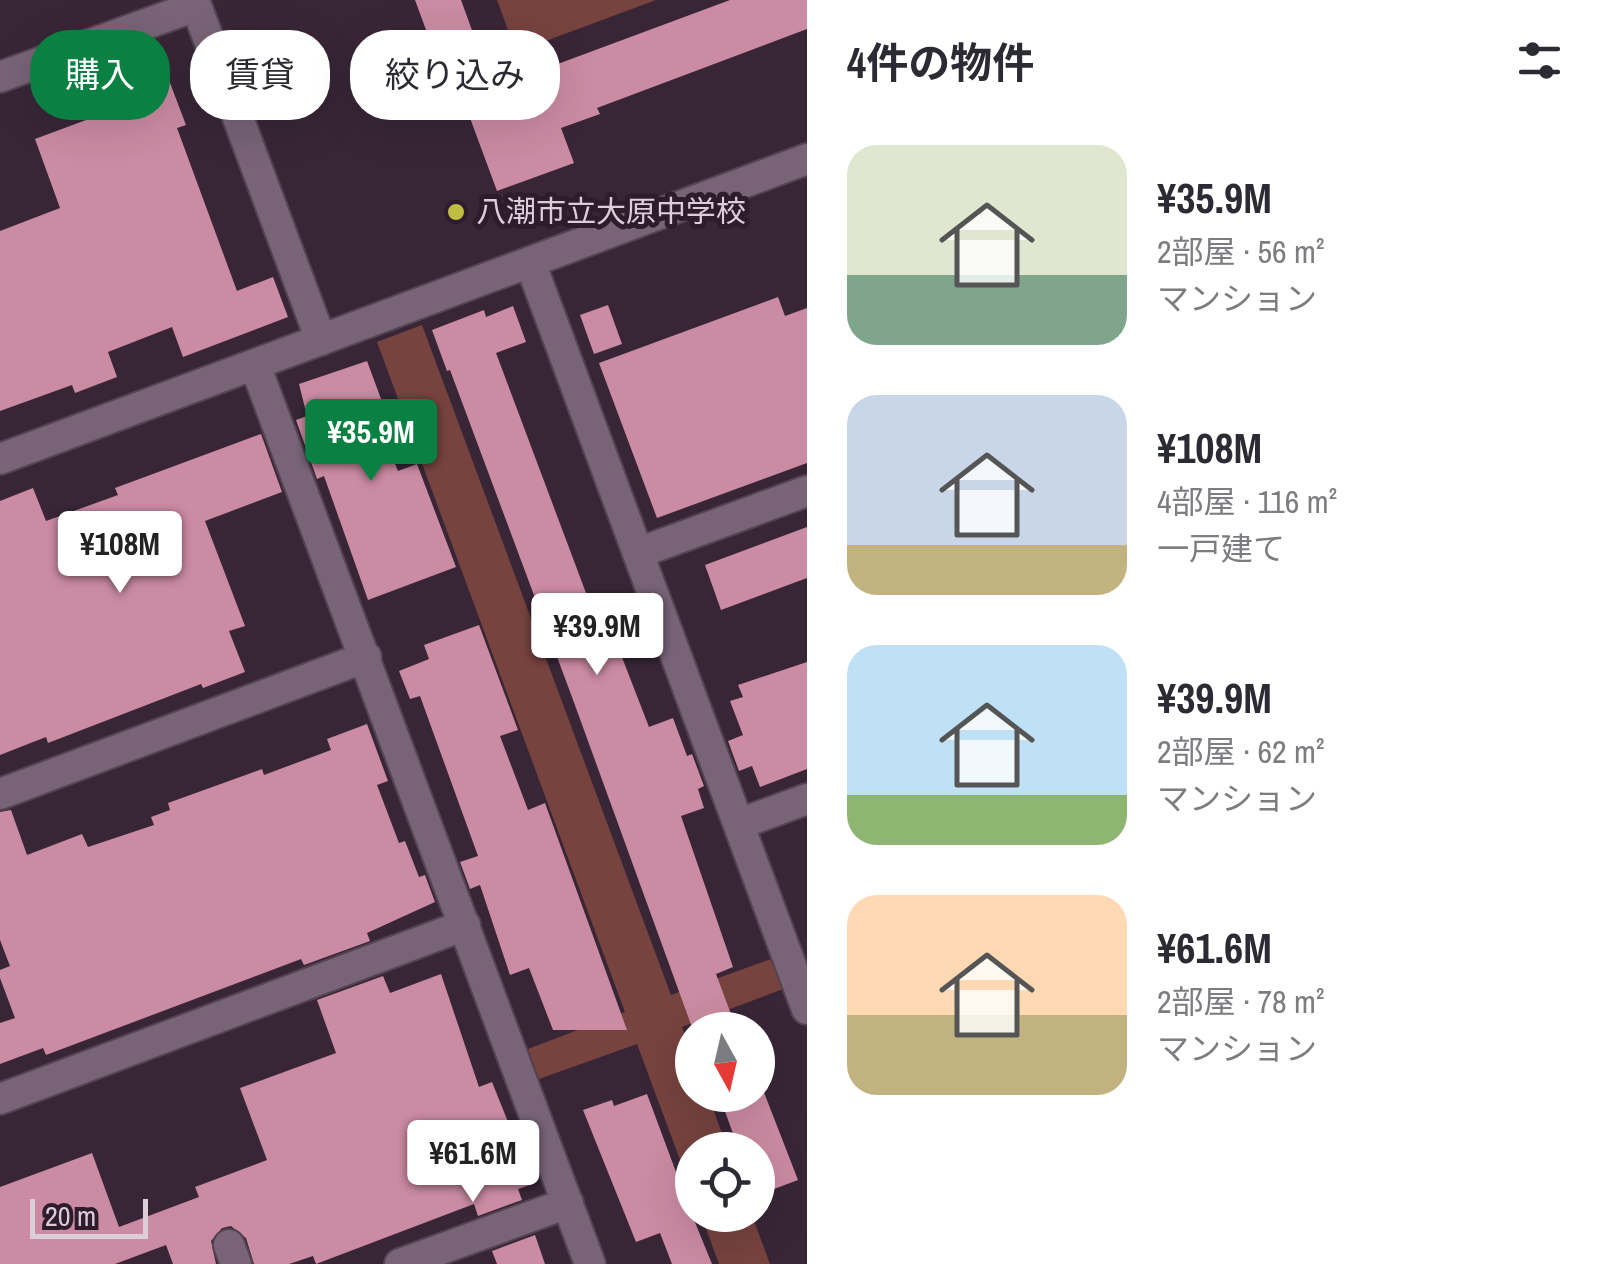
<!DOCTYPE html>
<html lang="ja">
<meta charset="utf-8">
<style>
:root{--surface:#fff;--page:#f2f2f3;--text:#2b2b33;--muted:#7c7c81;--accent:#0b8043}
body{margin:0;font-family:"Archivo Narrow","Noto Sans JP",sans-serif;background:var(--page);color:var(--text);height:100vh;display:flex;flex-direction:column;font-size:38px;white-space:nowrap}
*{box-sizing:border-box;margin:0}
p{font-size:32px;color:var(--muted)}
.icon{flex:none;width:55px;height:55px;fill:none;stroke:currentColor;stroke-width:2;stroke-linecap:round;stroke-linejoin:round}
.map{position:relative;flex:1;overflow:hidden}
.details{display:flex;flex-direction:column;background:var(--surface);width:800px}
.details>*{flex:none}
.top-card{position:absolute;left:30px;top:30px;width:625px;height:90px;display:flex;gap:20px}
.needle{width:65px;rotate:172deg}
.buttons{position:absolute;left:675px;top:1012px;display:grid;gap:20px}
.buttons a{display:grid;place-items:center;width:100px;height:100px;border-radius:50%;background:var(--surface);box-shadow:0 10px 40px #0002;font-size:50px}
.scale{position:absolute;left:30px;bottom:25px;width:118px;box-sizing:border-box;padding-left:10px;border:5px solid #dbced9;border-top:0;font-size:28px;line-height:35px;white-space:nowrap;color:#dbced9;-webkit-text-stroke:8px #2e1c2d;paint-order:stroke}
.price{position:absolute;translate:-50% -85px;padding:0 22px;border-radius:10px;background:#fff;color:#222;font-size:32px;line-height:65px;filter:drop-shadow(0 2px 5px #0008)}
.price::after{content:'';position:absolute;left:50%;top:60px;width:30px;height:22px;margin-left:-15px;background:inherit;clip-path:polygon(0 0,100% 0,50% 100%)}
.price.current{background:var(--accent);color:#fff}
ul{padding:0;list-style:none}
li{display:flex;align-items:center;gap:30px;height:250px;padding:0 40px}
li span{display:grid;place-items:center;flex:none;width:280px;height:200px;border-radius:30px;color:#555}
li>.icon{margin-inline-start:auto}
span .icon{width:120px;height:120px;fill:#fffc;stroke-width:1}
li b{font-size:42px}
h2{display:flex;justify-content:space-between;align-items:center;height:120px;padding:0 40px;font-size:42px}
.pill{padding:0 35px;border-radius:40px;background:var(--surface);box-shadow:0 10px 40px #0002;font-size:35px;line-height:90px}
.pill.current{background:var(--accent);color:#fff}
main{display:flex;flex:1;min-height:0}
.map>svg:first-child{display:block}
.green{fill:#77433f}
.building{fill:#cb8ba2}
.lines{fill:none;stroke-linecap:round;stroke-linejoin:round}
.minor-casing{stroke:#544452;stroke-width:34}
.minor{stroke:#786377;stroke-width:30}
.poi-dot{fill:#bfbe42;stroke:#2e1c2d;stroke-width:4}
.labels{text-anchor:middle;stroke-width:10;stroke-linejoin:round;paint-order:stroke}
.poi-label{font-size:30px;fill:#dbced9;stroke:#2e1c2d;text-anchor:start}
</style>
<main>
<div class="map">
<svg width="807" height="1264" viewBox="0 0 807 1264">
<rect width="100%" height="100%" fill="#382637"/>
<g class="green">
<polygon points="497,0 656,0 516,52"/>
<polygon points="422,325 671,995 771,959 783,989 682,1027 692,1054 692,1095 708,1095 728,1150 692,1150 692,1192 637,1044 539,1079 528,1049 625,1012 377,342"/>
<polygon points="701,1215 752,1215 770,1264 719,1264"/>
</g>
<g class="building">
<polygon points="415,0 461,0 493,88 730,0 807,0 807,29 597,108 600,114 561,128 574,163 497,191 463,99 453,103"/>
<polygon points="159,54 186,125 177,128 237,291 273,277 288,317 183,357 172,327 108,352 117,377 75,393 72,385 0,411 0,231 60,208 35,139 113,110 100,76"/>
<polygon points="778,297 785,316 807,308 807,463 657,518 599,363"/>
<polygon points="608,305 622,344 594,354 580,315"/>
<polygon points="513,306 526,342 496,353 601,633 611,629 649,727 673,718 687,756 692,754 704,786 698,789 704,808 681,816 733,967 716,974 737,1030 693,1030 572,697 450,370 447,371 432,330 484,310 486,317"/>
<polygon points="367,361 384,407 373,411 398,471 417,464 456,567 368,600 324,476 317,479 296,420 307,416 299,384"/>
<polygon points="261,434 282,492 205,521 245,626 229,631 245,672 203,688 201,684 48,743 46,737 0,755 0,501 33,488 46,521 118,495 115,488"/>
<polygon points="807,527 807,578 721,610 705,565"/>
<polygon points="479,625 518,730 500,736 528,810 545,803 627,1030 553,1030 529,968 510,975 480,885 470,889 460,862 478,856 420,696 410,699 399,671 429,659 424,645"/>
<polygon points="807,662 807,769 760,787 752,766 739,771 728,741 743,735 730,701 743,697 738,685"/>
<polygon points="367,724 388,781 377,785 399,843 405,841 419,877 425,875 435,902 367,933 370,941 304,965 301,959 46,1055 43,1048 0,1064 0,1023 15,1018 0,978 0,970 10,966 0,940 0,812 11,810 27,855 82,834 88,847 154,825 151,817 170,810 168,803 262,769 264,775 331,750 327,739"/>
<polygon points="441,974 479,1087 492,1082 533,1184 518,1189 522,1200 478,1216 474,1204 316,1264 313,1256 289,1264 254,1264 246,1238 231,1226 222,1228 211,1241 216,1264 173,1264 166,1245 115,1264 0,1264 0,1187 92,1153 119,1227 199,1197 195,1187 267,1160 240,1088 336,1053 317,1000 383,976 390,993"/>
<polygon points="758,1082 760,1082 798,1180 758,1195 758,1150 739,1150 719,1095 758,1095"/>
<polygon points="647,1094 692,1215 712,1264 672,1264 660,1233 636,1242 583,1110 612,1100 614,1106"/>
<polygon points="535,1235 545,1264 497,1264 492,1251"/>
</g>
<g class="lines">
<defs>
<g id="minor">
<polyline points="194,0 321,340"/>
<polyline points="0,77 196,6"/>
<polyline points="530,262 807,1009"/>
<polyline points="255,365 590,1264"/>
<polyline points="0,459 807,159"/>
<polyline points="638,553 807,491"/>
<polyline points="0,794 366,657"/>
<polyline points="739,824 807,799"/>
<polyline points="0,1099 465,925"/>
<polyline points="229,1245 236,1264"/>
<polyline points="400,1264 568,1203"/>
</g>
</defs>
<use href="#minor" class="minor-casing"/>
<use href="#minor" class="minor"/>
</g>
<circle class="poi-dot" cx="456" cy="212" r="10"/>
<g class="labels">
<g class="poi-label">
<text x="476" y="222">八潮市立大原中学校</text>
</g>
</g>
</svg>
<div class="buttons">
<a><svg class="needle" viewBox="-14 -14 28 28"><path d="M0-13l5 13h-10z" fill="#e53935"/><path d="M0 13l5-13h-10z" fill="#7c7c81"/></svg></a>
<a><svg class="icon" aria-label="locate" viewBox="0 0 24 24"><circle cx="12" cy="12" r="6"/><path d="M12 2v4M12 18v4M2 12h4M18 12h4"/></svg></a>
</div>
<div class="scale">20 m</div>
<b class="price current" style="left:371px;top:484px">¥35.9M</b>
<b class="price" style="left:120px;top:596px">¥108M</b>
<b class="price" style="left:597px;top:678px">¥39.9M</b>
<b class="price" style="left:473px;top:1205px">¥61.6M</b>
<div class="top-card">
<a class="pill current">購入</a>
<a class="pill">賃貸</a>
<a class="pill">絞り込み</a>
</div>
</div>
<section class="details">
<h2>4件の物件<svg class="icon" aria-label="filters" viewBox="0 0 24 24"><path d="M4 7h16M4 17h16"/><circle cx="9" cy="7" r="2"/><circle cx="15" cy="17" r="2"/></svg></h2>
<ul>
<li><span style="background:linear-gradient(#dfe7d0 65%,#7fa58c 0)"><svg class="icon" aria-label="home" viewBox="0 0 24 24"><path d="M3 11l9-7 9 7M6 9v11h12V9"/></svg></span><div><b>¥35.9M</b><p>2部屋 · 56 m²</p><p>マンション</p></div></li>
<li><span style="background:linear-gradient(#c9d6e8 75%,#c2b280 0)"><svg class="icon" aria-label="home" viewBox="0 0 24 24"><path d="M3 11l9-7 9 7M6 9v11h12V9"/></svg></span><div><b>¥108M</b><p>4部屋 · 116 m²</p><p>一戸建て</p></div></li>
<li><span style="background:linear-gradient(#bfe0f5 75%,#8fb573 0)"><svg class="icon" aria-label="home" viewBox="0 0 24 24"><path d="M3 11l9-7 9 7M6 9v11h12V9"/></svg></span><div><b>¥39.9M</b><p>2部屋 · 62 m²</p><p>マンション</p></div></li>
<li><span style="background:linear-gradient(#ffd9b3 60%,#c2b280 0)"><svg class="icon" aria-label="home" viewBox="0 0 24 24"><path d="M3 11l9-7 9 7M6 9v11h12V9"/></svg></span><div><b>¥61.6M</b><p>2部屋 · 78 m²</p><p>マンション</p></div></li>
</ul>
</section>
</main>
